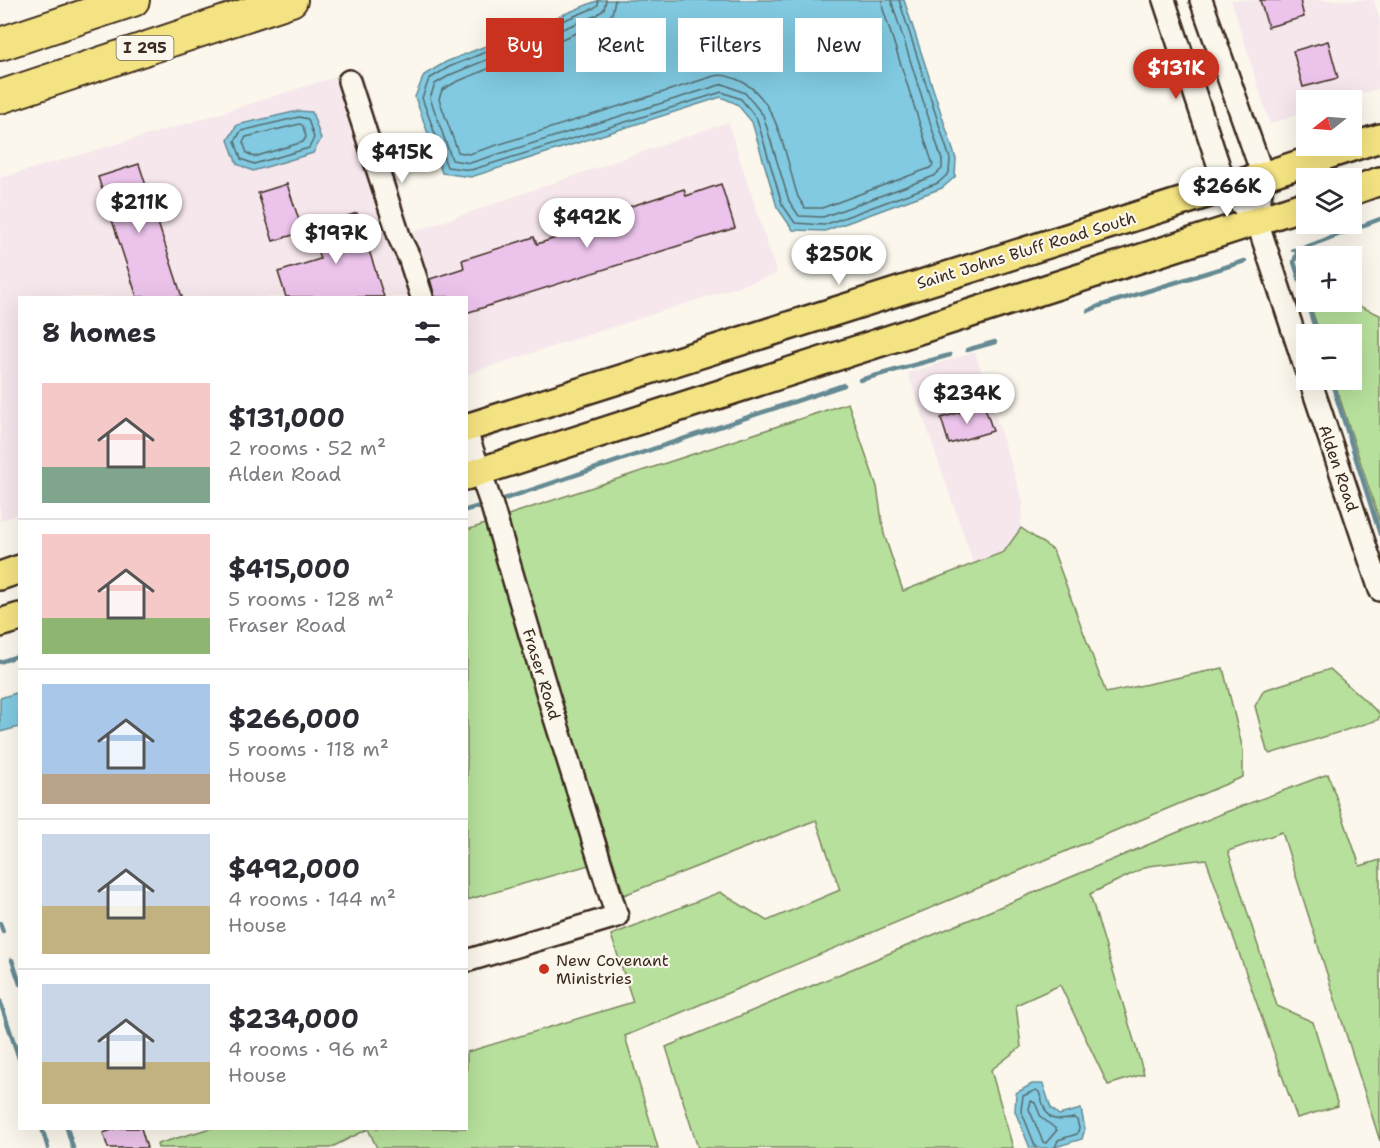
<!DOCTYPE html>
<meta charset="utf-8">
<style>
:root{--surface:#fff;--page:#f7f7f7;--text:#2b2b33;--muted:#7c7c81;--line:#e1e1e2;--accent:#c8321e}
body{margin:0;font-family:"Shantell Sans",sans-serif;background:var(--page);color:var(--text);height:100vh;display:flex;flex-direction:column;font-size:22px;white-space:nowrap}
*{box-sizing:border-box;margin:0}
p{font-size:20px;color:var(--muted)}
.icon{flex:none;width:33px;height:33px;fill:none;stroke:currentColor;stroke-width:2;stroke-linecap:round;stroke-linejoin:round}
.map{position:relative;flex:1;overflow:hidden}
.panel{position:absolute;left:18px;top:296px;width:450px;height:834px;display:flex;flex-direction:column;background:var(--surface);border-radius:0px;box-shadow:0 6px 24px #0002}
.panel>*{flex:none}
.top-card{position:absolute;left:486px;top:18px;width:570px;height:54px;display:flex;gap:12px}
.needle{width:39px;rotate:253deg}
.controls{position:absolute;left:1296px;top:90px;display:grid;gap:12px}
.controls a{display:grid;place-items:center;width:66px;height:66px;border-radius:0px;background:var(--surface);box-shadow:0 6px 24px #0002;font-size:30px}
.price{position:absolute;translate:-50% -51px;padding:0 14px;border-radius:21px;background:#fff;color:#222;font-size:20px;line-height:39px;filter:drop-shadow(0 2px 3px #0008)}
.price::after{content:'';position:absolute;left:50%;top:36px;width:18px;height:14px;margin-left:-9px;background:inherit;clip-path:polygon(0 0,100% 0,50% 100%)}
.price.active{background:var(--accent);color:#fff}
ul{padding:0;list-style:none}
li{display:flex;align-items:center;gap:18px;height:150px;padding:0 24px}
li+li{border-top:2px solid var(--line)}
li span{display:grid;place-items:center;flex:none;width:168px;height:120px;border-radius:0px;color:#555}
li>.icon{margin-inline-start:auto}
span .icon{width:72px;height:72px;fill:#fffc;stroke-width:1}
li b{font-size:26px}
h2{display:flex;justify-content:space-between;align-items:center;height:72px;padding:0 24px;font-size:26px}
.pill{padding:0 21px;border-radius:0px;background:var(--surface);box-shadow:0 6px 24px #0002;font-size:21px;line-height:54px}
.pill.active{background:var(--accent);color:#fff}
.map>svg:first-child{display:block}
.built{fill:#f6e7ec}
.green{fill:#b7e09c;stroke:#79855d;stroke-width:1.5}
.water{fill:#81cae1;stroke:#658a93;stroke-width:1.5}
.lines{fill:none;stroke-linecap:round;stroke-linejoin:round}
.shore{stroke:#576a6c;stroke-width:1.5}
.stream{stroke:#658a93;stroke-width:4.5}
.building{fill:#ebc3eb;stroke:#3b2a1e;stroke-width:1.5}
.minor-casing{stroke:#3b2a1e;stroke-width:26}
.major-casing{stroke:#3b2a1e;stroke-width:32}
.highway-casing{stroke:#3b2a1e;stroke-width:36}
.minor{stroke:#fbf7ec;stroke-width:21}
.major{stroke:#f4e382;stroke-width:27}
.highway{stroke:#f4e382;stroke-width:32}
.poi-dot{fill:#c8321e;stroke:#fbf7ec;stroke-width:2}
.labels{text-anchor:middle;stroke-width:4.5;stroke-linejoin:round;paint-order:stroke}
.shield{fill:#fbf7ec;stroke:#75685c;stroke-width:1.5}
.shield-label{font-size:15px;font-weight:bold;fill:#3b2a1e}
.street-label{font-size:16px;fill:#3b2a1e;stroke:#fbf7ec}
.poi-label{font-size:16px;fill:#3b2a1e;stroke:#fbf7ec;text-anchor:start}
</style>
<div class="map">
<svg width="1380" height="1148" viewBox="0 0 1380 1148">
<rect width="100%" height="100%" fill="#fbf7ec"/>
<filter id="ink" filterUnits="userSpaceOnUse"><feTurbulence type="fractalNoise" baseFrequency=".0167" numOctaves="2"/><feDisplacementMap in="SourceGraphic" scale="12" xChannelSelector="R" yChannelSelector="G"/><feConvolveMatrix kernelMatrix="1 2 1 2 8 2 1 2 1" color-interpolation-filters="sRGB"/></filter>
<g filter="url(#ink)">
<g class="built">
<polygon points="1231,0 1374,0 1380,20 1380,88 1341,100 1306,100 1306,112 1270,124"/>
<polygon points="360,69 413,232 728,122 777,274 467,374 466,297 20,297 19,514 0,521 0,178 196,121"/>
<polygon points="975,352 1023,502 1021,528 1004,552 974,565 908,373"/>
</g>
<g class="green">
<polygon points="1352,288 1359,306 1380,315 1380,523 1334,380 1352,380 1352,334 1320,334 1309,302 1352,302"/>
<polygon points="848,403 877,487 884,534 903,591 1004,552 1021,528 1053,550 1106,693 1223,668 1243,750 1243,777 625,1036 658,1148 377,1148 368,1129 330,1148 158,1148 157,1144 211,1128 466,1128 467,1052 633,1002 611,935 720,892 767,921 840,890 816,820 624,895 502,517"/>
<polygon points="485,524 589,865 467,900 467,530"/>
<polygon points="1330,669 1380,714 1378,720 1270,754 1267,751 1255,706 1264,690"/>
<polygon points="1328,774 1360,866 1380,860 1380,1141 1282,832 1228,851 1277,1006 1313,1022 1338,1106 1297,1118 1206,859 1148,866 1090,894 1144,1074 1108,1085 1060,985 1016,1005 1021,1047 991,1070 1013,1148 698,1148 666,1047 1226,812"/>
</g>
<g class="water">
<polygon points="599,0 904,0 956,159 955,177 942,188 825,231 793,230 777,207 752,122 737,104 721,97 471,177 442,173 415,97 424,75 446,62"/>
<polygon points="298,111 312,112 321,139 313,153 253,171 237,164 228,140 237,125"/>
<polygon points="19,692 19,727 0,732 0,698"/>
<polygon points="1032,1084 1043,1084 1051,1108 1059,1115 1081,1109 1085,1129 1082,1139 1052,1148 1030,1148 1015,1111 1016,1093"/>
</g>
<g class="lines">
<g class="shore">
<polyline points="598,0 598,5 594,8 449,67 429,79 422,98 447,167 471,170 722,92 741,99 757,119 782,204 795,223 824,225 938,183 949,173 950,159 899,0"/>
<polyline points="606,0 604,9 597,15 452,74 435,84 430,98 452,160 470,163 723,84 745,93 763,115 789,201 799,216 823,217 934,176 942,169 942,160 891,0"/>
<path d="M615 0 612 14 601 23 456 82 442 90 439 99 458 152 469 154 714 76C722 74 728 76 736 79 779 95 785 158 798 197L805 208H822L930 168 933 165 883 9 882 0"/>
<polygon points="299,117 308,119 314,138 309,148 254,164 241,159 235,141 241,131"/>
<polygon points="300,124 303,126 306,137 303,142 254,157 247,153 243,142 246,137"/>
<polygon points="1031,1101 1035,1103 1041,1117 1057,1130 1046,1143 1043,1142 1029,1109"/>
<path d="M1036 1148 1021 1110 1023 1096 1036 1090 1039 1092C1047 1116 1047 1124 1074 1118L1077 1120 1079 1128 1077 1134 1058 1140 1055 1148"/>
</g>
<g class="stream">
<polyline points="1352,102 1358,100"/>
<polyline points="1293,250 1298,250 1380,219"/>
<polyline points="1298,250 1294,262 1317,334"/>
<polyline points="1088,311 1099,306 1245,261"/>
<polyline points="967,350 995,342"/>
<polyline points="860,380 950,355"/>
<polyline points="1331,380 1380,534"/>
<polyline points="501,500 844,385"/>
<polyline points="466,510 480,506"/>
<polyline points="0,662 20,655"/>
<polyline points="0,923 3,931"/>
<polyline points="12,960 20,984"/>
<polyline points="0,1001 20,1061"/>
<polyline points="42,1128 48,1148"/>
<polyline points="67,1128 73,1148"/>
</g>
</g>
<g class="building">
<polygon points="1260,0 1300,0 1304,17 1268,27"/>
<polygon points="1328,41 1338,78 1303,87 1293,51"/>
<polygon points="139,164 182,297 137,297 98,177"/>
<polygon points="287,184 303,232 273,241 258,193"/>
<polygon points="721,184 735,228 466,313 466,297 435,297 430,279 464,268 462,260 534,237 537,244 612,220 610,213 684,189 686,196"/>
<polygon points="357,213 384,297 286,297 278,272 320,259 310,228"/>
<polygon points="984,405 993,431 949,444 941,418"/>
<polygon points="118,1128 141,1128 147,1148 108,1148 103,1133"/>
</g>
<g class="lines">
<defs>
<g id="minor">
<polyline points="1164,0 1226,188 1257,221 1306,370"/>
<polyline points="1201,0 1263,176 1257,221"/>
<polyline points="349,81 400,239 409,257 422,297"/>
<polyline points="1310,380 1380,590"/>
<polyline points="466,432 492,506 553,712 617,916 466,961"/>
</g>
<g id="major">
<polyline points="1352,191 1380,181"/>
<polyline points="466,428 1263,176 1380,138"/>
<polyline points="466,476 1306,205"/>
<polyline points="0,576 20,569"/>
<polyline points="0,623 20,617"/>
</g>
<g id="highway">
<polyline points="0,44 133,0"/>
<polyline points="0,97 291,0"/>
</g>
</defs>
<use href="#minor" class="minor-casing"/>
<use href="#major" class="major-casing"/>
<use href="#highway" class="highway-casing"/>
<use href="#minor" class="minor"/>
<use href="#major" class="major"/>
<use href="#highway" class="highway"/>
</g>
</g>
<circle class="poi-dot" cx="544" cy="969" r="6"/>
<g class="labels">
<rect class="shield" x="116.5" y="36" width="57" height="24" rx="4.5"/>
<g class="shield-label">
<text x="145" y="53">I 295</text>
</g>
<g class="street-label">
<text transform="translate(1026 250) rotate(-17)" y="6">Saint Johns Bluff Road South</text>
<text transform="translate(1339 468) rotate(71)" y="6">Alden Road</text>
<text transform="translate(542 674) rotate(73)" y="6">Fraser Road</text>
</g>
<g class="poi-label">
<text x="556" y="966">New Covenant<tspan x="556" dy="18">Ministries</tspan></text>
</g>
</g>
</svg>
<div class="controls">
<a><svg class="needle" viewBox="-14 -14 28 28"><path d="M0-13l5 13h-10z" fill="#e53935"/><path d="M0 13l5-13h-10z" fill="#7c7c81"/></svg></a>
<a><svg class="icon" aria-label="layers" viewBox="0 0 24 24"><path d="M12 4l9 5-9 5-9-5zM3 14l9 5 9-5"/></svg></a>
<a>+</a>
<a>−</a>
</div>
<b class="price active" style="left:1176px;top:100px">$131K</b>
<b class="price" style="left:402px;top:184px">$415K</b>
<b class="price" style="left:1227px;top:218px">$266K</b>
<b class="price" style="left:139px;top:234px">$211K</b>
<b class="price" style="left:587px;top:249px">$492K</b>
<b class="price" style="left:336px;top:265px">$197K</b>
<b class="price" style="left:839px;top:286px">$250K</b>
<b class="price" style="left:967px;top:425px">$234K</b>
<div class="top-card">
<a class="pill active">Buy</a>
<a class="pill">Rent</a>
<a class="pill">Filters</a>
<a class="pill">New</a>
</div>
<section class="panel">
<h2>8 homes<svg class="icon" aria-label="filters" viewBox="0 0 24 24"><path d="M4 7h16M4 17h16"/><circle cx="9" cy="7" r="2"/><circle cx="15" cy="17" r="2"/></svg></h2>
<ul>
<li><span style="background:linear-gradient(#f6c9c9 70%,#7fa58c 0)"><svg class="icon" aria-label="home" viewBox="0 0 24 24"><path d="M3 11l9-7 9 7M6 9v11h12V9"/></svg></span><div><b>$131,000</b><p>2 rooms · 52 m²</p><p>Alden Road</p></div></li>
<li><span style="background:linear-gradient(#f6c9c9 70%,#8fb573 0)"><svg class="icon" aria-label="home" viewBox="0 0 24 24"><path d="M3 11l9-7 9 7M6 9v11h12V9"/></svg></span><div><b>$415,000</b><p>5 rooms · 128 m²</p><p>Fraser Road</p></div></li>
<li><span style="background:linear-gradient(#a9c7e8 75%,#b9a48a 0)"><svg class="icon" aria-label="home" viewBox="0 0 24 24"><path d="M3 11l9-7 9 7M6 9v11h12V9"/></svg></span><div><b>$266,000</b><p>5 rooms · 118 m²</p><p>House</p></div></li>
<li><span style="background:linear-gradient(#c9d6e8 60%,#c2b280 0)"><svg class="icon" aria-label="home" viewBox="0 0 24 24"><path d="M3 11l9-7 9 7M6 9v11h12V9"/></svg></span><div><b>$492,000</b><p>4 rooms · 144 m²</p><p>House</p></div></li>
<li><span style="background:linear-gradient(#c9d6e8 65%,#c2b280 0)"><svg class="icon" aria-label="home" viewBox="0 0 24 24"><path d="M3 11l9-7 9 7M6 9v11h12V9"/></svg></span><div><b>$234,000</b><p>4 rooms · 96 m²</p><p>House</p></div></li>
</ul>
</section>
</div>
